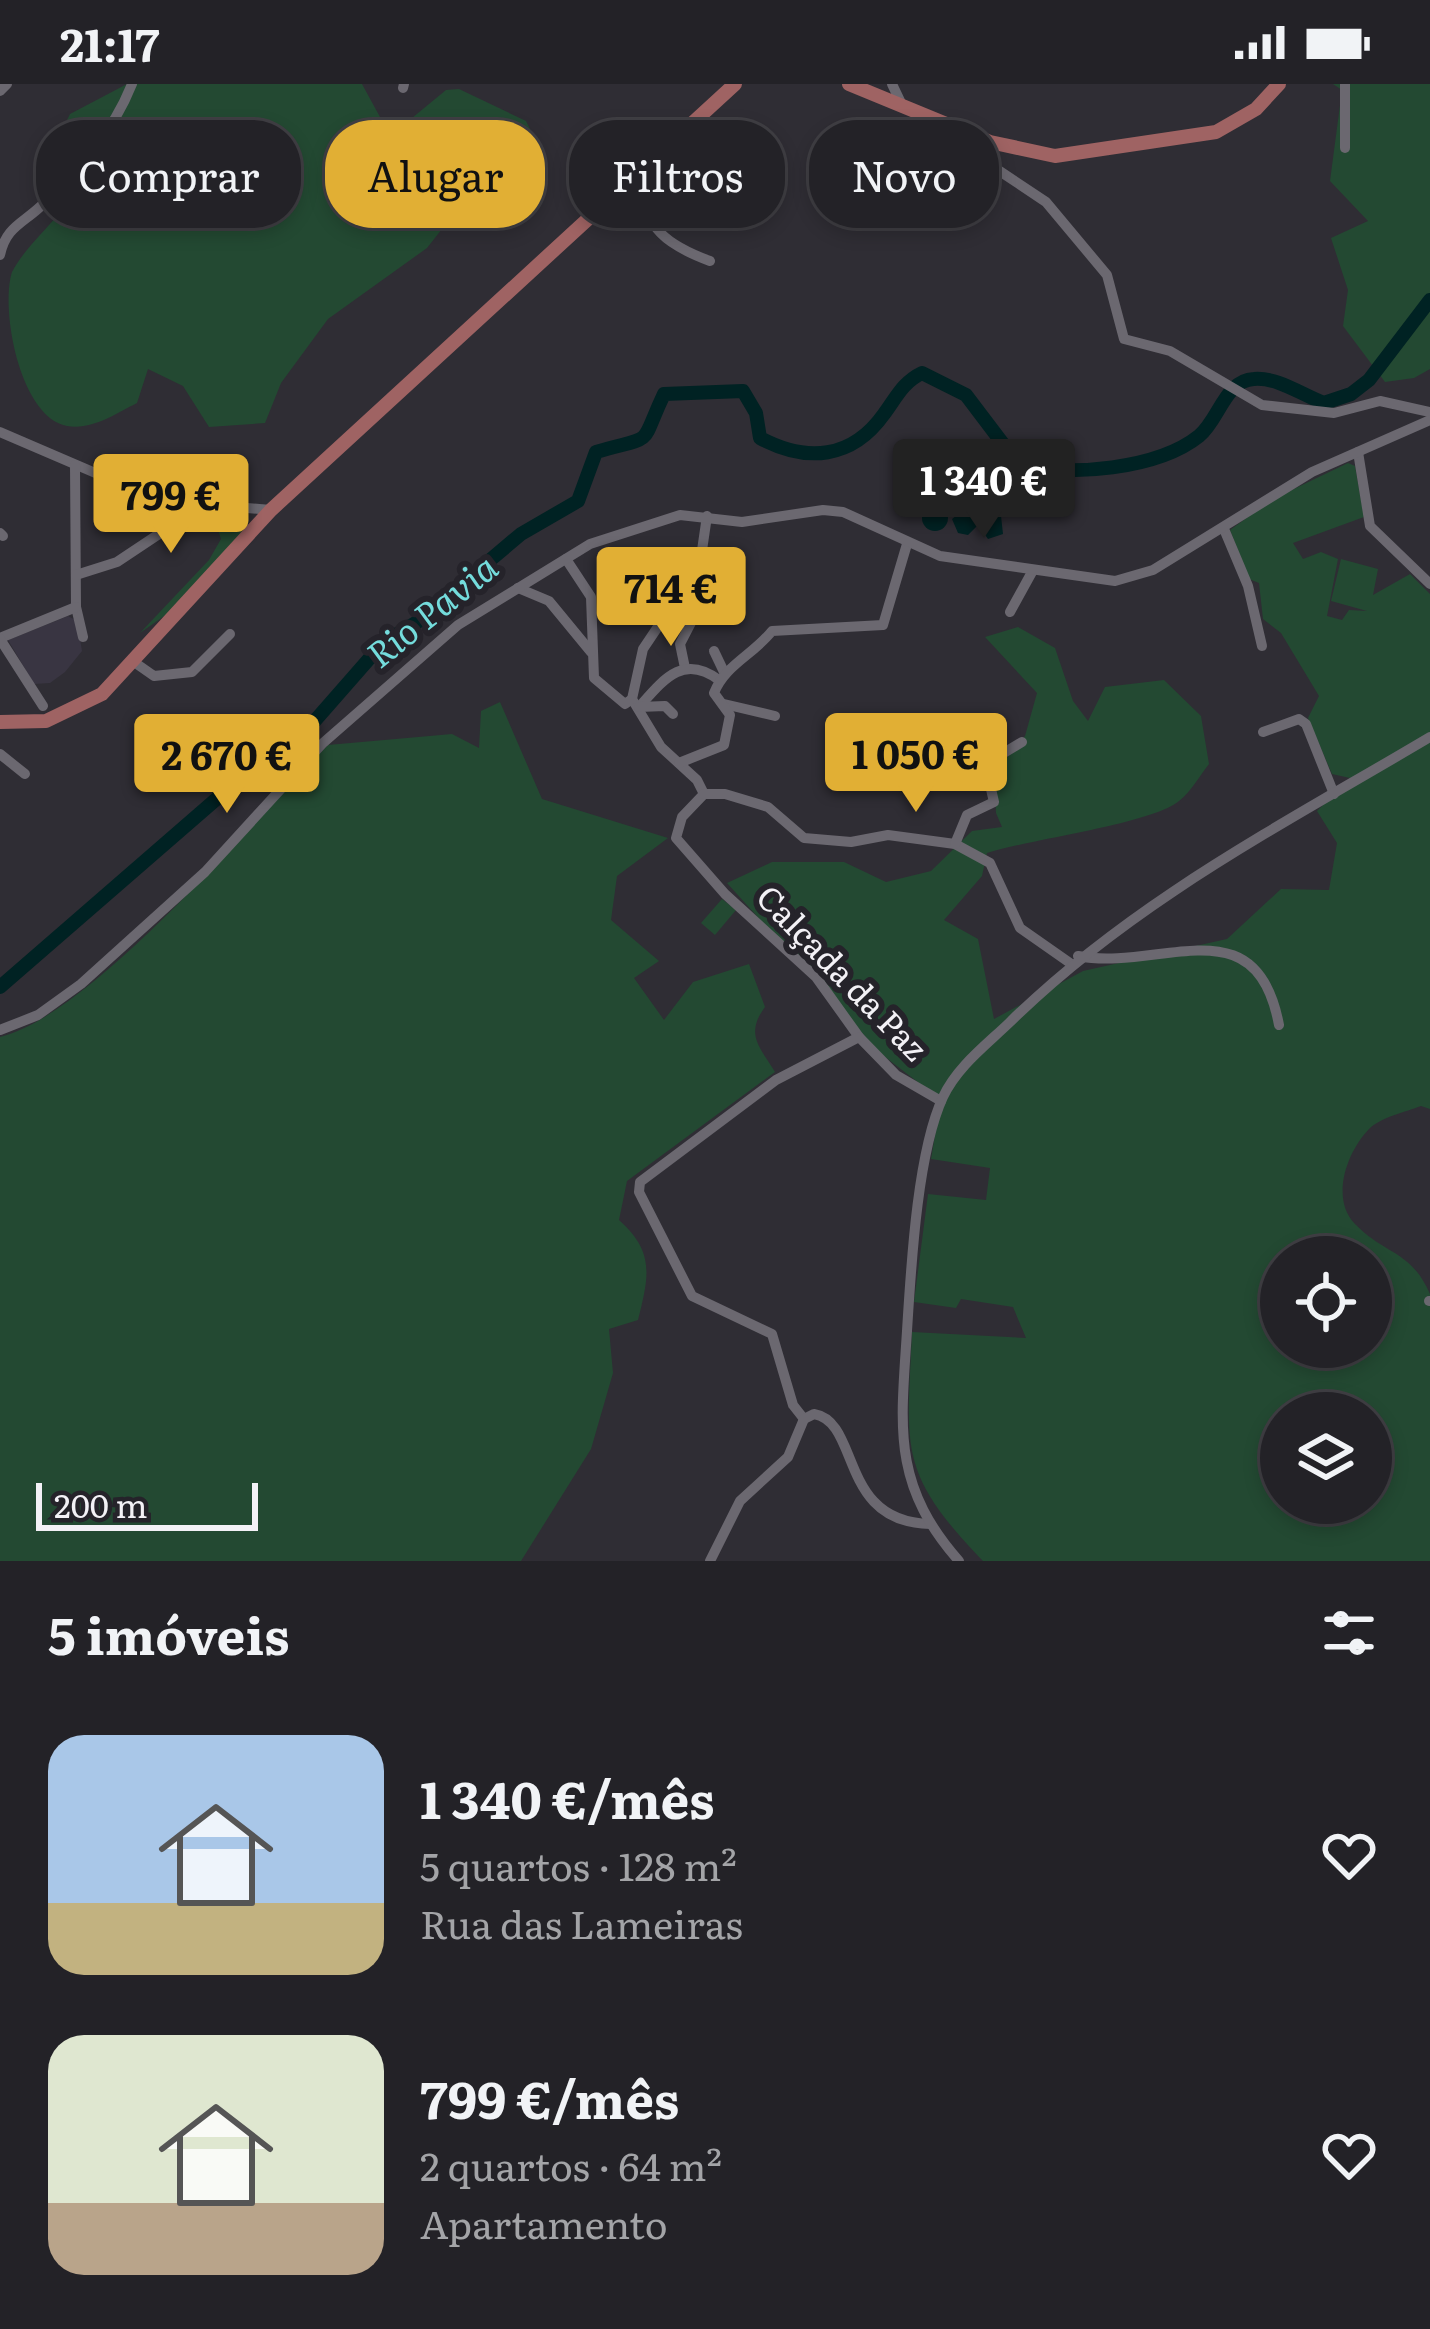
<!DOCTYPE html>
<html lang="pt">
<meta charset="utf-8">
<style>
:root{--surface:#232227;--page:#2b2a2f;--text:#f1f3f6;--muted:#a3a4a7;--line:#403f44;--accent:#e1af34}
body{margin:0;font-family:Literata,serif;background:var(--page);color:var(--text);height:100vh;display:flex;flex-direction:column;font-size:45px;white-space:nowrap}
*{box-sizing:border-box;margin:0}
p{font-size:39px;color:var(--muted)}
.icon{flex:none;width:66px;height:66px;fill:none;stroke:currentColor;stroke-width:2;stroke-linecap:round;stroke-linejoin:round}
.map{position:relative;height:1477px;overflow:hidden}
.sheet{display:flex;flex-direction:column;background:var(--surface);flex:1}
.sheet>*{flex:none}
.banner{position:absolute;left:36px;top:36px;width:1359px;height:108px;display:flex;gap:24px}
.fabs{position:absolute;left:1260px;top:1152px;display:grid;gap:24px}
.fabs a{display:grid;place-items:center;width:132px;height:132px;border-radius:50%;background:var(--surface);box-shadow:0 6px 18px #0003,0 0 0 3px var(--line);font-size:60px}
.scale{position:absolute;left:36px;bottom:30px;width:222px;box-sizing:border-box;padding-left:12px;border:6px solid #f3f1f6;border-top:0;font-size:33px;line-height:42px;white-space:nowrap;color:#f3f1f6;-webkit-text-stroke:9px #25232a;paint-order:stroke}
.price{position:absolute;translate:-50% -102px;padding:0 27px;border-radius:12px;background:var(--accent);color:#111;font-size:39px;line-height:78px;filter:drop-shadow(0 3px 6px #0008)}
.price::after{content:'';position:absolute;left:50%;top:72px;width:36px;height:27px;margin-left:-18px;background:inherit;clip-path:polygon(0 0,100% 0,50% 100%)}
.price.selected{background:#222;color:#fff}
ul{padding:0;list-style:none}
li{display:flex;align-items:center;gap:36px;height:300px;padding:0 48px}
li span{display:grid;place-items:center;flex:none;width:336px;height:240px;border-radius:36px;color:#555}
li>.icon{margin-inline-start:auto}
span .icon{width:144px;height:144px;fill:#fffc;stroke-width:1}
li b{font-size:51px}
h2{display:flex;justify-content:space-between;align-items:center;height:144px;padding:0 48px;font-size:51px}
.tag{padding:0 42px;border-radius:48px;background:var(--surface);box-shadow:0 6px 18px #0003,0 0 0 3px var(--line);font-size:42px;line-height:108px}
.tag.selected{background:var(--accent);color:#111}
.status{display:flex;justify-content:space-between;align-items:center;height:84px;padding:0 60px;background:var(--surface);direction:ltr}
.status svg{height:33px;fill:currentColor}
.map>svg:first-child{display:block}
.built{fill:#393542}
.green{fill:#234932;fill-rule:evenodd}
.water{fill:#002223}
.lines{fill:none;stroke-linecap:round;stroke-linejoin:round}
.river{stroke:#002223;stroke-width:14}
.minor{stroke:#6b6870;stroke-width:10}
.major{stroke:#9f6363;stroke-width:14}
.labels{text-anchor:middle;stroke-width:12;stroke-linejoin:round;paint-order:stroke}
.street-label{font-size:33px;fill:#f3f1f6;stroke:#25232a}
.water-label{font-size:36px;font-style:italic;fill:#74dcdc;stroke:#25232a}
</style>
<div class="status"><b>21:17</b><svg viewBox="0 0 49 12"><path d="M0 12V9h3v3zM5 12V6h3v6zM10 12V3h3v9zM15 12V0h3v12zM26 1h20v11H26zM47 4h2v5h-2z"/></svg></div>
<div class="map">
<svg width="1430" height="1477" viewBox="0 0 1430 1477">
<rect width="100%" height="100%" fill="#2f2d34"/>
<polygon class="built" points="68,532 77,537 82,567 65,588 50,599 34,600 8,556"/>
<g class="green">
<path d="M127 0H362L380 33 412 34 446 6 459 5 526 37 531 47 490 84 427 164 328 235 281 299 265 339 209 343 183 302 148 285 137 319C115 330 93 346 67 342 20 333 0 226 12 188 29 156 60 137 79 99L49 73 70 30Z"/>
<polygon points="1333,0 1430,0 1430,285 1414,294 1385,298 1343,242 1348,206 1331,154 1368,137 1330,97 1342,6"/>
<path d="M1348 379 1355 382 1364 433 1293 459 1303 475 1321 468 1338 475 1327 532 1342 536 1349 526 1367 527 1331 517 1341 475 1378 485 1373 511 1410 490 1430 510V1025L1421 1022C1406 1028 1381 1033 1369 1045 1347 1068 1330 1114 1355 1140 1385 1171 1411 1166 1430 1210V1477H983C897 1388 907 1365 912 1248L1026 1254 1013 1223 961 1215 956 1224 914 1218 928 1110 986 1116 990 1084 931 1075 941 1016 880 969 727 799 772 778H844L886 798 931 787 972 747 1002 743 996 729 994 689 1025 652 1037 609 985 553 1018 543 1055 564 1073 617 1088 637 1105 603 1164 596 1201 632 1209 680C1200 691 1191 708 1179 717 1151 740 1031 755 987 769L982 792 944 836 978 855 994 935 1083 887 1227 855 1281 805 1329 806 1337 759 1317 727 1350 694 1332 690 1308 634 1319 612 1281 549 1263 535 1259 499 1249 495 1230 446 1273 415ZM1281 1173H1371V1263H1281ZM1281 1329H1371V1419H1281Z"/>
<polygon points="238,427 242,450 167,530 140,549 209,476 221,455 217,443"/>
<path d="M500 618 542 715 668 754 617 792 611 836 659 877 634 894 664 936 693 898 749 880 765 923C745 950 759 962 775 988L627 1097 619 1136C655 1168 649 1192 638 1236L609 1245 613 1289 591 1365 521 1477H0V953C92 931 257 734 328 661L452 650 479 664 481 627Z"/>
<polygon points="722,815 736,826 715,851 701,839"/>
</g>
<g class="water">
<circle cx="939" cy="403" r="13"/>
<circle cx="969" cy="408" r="13"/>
<circle cx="998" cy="413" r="13"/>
<circle cx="935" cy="434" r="13"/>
<polygon points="965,425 975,430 978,440 987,431 1001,432 1003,450 988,455 978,441 968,451 958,449 952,435"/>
</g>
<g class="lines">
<path class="river" d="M0 903 236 698 284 672 383 559 466 508 483 482 521 450 578 417 596 368C658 350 638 365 664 310L743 307 756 329 760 354C807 379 852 375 884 330 896 314 903 298 922 289L966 311 1019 381C1069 393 1158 385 1199 352 1219 336 1225 296 1254 295 1278 293 1302 311 1324 319L1351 310 1369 296 1430 216"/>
<g class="minor">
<polyline points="892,0 902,21"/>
<polyline points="403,4 404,0"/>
<polyline points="0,7 7,0"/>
<polyline points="973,51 989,80 1046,118 1107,191 1124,255 1170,267 1262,321 1334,329 1380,317 1430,328"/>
<polyline points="1345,64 1345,0"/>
<path d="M878 93C913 46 940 74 989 80"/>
<path d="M629 94C653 143 656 157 710 177"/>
<path d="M0 171C6 143 22 140 41 122 79 86 113 48 132 0"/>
<polyline points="0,348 107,394 208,409 247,424 271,426"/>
<polyline points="1358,368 1370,442 1430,500"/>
<polyline points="75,381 76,523 83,553"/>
<polyline points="707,432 700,480 643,565 632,615 661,663 697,696 704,710 682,733 676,754 725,810 816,893 859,953 896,991 941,1017"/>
<polyline points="1224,445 1248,502 1262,562"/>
<polyline points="0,449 3,452"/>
<polyline points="566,475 591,513 594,594 625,620 632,615"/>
<polyline points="76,491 117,478 189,430 169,404"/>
<polyline points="518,504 549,517 591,568"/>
<polyline points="676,520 694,533 680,560 685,584"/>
<polyline points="1010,528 1032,488"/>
<polyline points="0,554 76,523"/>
<polyline points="0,555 43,622"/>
<polyline points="714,567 724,588"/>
<polyline points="134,578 154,592 192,588 230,550"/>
<polyline points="724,620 775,632"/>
<path d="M639 623C663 596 683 569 719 596"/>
<polyline points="639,623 665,622 673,630"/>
<polyline points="1263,648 1299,635 1306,640 1334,710"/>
<polyline points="0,670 25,690"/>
<path d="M679 679 724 661 730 631 714 609C725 581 753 571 772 547L883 541 907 460"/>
<polyline points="704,710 725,710 768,723 804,754 851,758 888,751 955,760 990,779 1020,844 1070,879"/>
<polyline points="955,760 967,731 994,718 987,688 992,676 1022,658"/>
<path d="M1078 872C1160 888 1256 818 1279 941"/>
<polyline points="0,946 38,931 81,900 205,788 323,659 458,541 590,460 680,431 742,438 823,426 843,428 940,472 1115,497 1153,486 1312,388 1430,336"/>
<polyline points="1429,1217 1430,1217"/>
<polyline points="804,1335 793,1321 772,1250 692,1212 639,1108 640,1098 776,996 859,953"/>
<path d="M710 1477 740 1417 788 1373 804 1335 814 1330C861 1338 838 1438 930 1440"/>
<path d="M959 1477C891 1400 901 1342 907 1247 911 1184 917 1069 943 1013 957 983 985 962 1009 939 1133 817 1282 741 1430 653"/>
</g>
<g class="major">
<polyline points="849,0 990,58 1055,72 1216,48 1256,25 1279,0"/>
<polyline points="0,638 46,637 102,610 271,426 735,0"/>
</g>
</g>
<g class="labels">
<g class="street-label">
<text transform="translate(842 889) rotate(46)" y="12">Calçada da Paz</text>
</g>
<g class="water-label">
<text transform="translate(432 527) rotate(-39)" y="13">Rio Pavia</text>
</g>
</g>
</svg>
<div class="fabs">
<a><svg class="icon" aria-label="locate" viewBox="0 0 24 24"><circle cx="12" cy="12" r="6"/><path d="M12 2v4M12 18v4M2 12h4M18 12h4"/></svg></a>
<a><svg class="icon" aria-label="layers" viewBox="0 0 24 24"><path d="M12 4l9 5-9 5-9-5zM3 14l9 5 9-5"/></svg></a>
</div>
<div class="scale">200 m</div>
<b class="price selected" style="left:984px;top:457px">1 340 €</b>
<b class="price" style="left:171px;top:472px">799 €</b>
<b class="price" style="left:671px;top:565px">714 €</b>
<b class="price" style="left:916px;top:731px">1 050 €</b>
<b class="price" style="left:227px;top:732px">2 670 €</b>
<div class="banner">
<a class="tag">Comprar</a>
<a class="tag selected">Alugar</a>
<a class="tag">Filtros</a>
<a class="tag">Novo</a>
</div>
</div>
<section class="sheet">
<h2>5 imóveis<svg class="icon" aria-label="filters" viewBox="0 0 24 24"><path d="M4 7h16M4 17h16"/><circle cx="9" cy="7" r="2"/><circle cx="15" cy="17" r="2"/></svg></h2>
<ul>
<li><span style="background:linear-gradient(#a9c7e8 70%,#c2b280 0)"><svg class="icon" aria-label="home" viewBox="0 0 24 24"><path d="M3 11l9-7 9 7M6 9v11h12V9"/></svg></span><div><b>1 340 €/mês</b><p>5 quartos · 128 m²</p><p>Rua das Lameiras</p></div><svg class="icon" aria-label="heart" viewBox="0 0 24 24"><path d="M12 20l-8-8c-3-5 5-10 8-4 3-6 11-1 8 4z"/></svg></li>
<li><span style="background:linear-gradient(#dfe7d0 70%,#b9a48a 0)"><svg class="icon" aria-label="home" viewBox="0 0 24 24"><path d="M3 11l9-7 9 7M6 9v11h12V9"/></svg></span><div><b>799 €/mês</b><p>2 quartos · 64 m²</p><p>Apartamento</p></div><svg class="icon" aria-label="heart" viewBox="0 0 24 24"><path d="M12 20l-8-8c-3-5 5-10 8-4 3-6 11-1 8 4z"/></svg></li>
</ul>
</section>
